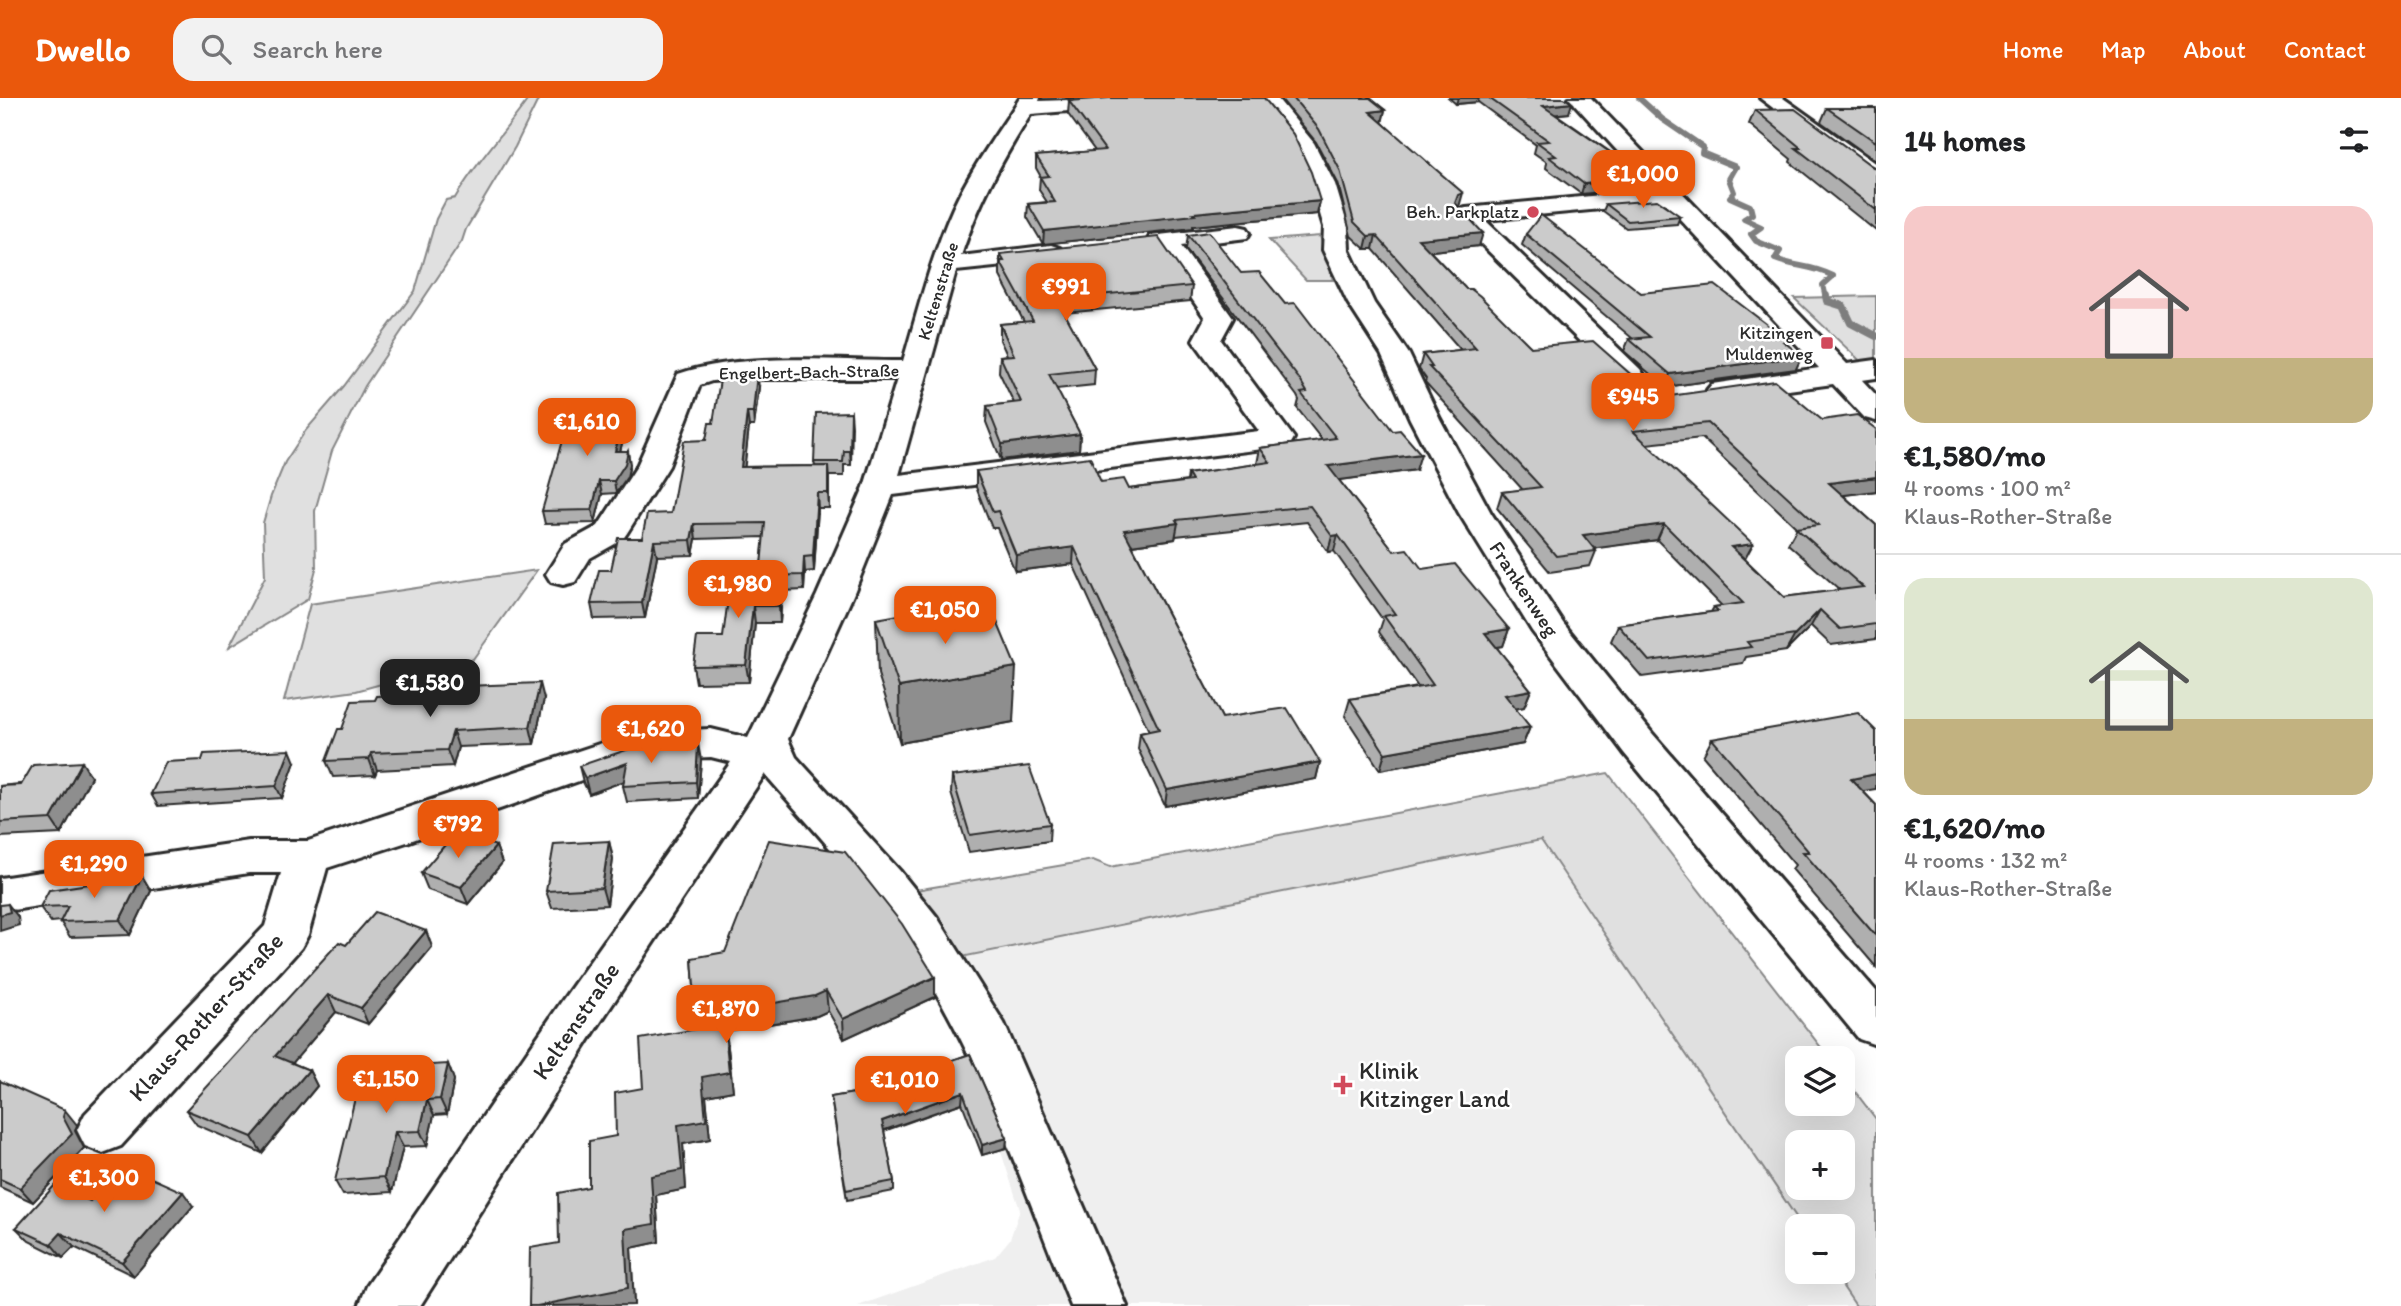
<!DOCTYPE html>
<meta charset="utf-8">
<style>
:root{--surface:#fff;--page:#f2f2f2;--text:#202124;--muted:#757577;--line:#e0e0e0;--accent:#ea580c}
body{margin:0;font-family:Itim,sans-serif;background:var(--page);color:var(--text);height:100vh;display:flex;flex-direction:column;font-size:26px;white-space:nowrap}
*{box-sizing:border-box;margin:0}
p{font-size:23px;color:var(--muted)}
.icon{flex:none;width:38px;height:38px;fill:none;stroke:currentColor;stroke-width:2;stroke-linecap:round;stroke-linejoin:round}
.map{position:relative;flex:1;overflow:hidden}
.drawer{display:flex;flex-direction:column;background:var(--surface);width:525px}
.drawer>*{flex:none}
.fabs{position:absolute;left:1785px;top:948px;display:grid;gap:14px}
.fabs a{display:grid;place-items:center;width:70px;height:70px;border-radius:14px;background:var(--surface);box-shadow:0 7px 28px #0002;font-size:35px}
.price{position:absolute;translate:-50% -60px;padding:0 16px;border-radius:14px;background:var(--accent);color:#fff;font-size:23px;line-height:46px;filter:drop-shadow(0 2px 4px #0008)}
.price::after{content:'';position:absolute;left:50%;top:42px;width:21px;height:16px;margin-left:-10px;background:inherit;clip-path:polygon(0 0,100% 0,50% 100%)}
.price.selected{background:#222;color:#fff}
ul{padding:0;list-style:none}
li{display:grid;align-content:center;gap:14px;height:371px;padding:0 28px}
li+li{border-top:2px solid var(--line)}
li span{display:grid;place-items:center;height:217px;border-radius:21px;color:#555}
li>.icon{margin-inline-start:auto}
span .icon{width:126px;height:126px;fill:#fffc;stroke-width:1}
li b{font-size:30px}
h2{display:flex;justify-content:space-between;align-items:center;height:84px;padding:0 28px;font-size:30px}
header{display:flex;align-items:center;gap:42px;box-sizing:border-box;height:98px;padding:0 35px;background:var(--accent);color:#fff}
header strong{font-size:33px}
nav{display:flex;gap:38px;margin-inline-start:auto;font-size:24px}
.search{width:490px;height:63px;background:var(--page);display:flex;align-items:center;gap:18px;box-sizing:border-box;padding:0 24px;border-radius:21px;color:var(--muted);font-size:26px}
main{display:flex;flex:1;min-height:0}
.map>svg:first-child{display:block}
.built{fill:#efefef}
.green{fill:#e0e0e0;stroke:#868686;stroke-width:2;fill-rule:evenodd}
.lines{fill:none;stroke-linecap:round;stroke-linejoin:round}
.stream-far1{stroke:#7e7e7e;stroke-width:6}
.stream{stroke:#7e7e7e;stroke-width:8}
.minor-casing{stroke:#2b2b2b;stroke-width:6}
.minor{fill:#fff;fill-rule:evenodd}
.wall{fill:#afafaf;stroke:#2b2b2b;stroke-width:2;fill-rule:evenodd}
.shaded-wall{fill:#8e8e8e;stroke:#2b2b2b;stroke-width:2}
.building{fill:#cbcbcb;stroke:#2b2b2b;stroke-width:2;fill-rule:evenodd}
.poi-dot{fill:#d1495b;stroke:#fff;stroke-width:2.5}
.labels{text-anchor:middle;stroke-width:5;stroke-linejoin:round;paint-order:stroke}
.far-poi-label{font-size:18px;fill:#2b2b2b;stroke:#fff;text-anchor:end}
.far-street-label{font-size:18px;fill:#2b2b2b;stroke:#fff}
.street-label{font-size:21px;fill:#2b2b2b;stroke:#fff}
.near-street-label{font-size:24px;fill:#2b2b2b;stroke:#fff}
.near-poi-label{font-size:24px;fill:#2b2b2b;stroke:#fff;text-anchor:start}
</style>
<header>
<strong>Dwello</strong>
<div class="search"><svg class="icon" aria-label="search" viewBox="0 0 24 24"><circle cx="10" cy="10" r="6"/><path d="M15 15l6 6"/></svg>Search here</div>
<nav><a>Home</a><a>Map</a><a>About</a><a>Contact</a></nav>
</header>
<main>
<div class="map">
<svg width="1876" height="1208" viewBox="0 0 1876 1208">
<rect width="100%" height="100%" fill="#fff"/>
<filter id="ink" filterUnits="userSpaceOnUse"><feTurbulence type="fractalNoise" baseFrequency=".0143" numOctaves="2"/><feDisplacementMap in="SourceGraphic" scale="14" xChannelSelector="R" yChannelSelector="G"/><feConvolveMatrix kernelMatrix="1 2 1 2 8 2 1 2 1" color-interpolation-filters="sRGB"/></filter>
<g filter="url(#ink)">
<polygon class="built" points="1541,742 1803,1129 1797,1129 1797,1174 1833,1174 1856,1208 858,1208 995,1159 1010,1141 1020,1112 950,898 966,858"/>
<g class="green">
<path d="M529 0H539L515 49 466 131 462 143 365 288 332 353 315 413 316 471 308 501 229 549 265 479 263 425 271 398 285 364 306 332 344 288 415 193 436 121 446 102 455 100C476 64 505 34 529 0Z"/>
<polygon points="1320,138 1333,182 1306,182 1269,142"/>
<polygon points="1876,198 1876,278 1794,200"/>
<polygon points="537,472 473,561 356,593 284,603 310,506"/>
<path d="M1608 675 1830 961H1797V1006H1843V978L1876 1021V1208H1856L1833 1174H1843V1129H1803L1541 742 966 858 959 877 904 794 1093 762 1110 769ZM1797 1045H1843V1090H1797Z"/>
</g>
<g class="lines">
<path class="stream-far1" d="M1639 0 1662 21 1703 49 1702 55 1736 69 1729 81 1734 94 1730 99 1750 108 1752 116 1744 121 1761 129 1751 136 1756 143 1780 153 1775 161C1797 170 1810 166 1833 178L1823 187 1826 200"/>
<polyline class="stream" points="1826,198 1827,203 1843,208 1851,225 1876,238"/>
<defs>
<g id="minor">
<path d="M1020 0H1040L1039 3 1127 0 1129 3 1126 7 1119 9 1031 16C1001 64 979 104 961 158L1051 147 1060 150 1064 155 1060 160 1051 163 956 173 899 377 1259 333 1193 242 1205 220 1157 150 1150 148 1147 143 1150 138 1238 128 1247 130 1250 135 1247 140 1181 148 1233 220 1221 242 1294 340 1290 347 1279 349 893 397 853 497 788 641 796 659 900 773 937 819 1004 925 1127 1208H1071C1021 1085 980 955 905 845 864 785 812 731 765 676L596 931 420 1208H359L367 1188 562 903 731 664 711 659 638 662 407 744 327 770 308 837 301 850 121 1048 103 1055 85 1048 77 1032 85 1016 265 828 281 775H249L0 814V780L249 743H308L635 634 711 631 748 640 817 497 864 389 897 281H741L712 283 700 287 669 368 627 435 622 442 590 460 575 484 563 487 551 484 546 476 565 446 598 428 637 368 678 276C741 254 835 263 903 263 918 213 931 159 953 110 971 71 997 36 1020 0Z"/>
<polygon points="1256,0 1277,0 1314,45 1335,86 1348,129 1349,152 1374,205 1409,256 1440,321 1491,415 1563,525 1652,635 1876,893 1876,947 1859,941 1624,655 1532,533 1459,415 1410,321 1381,256 1348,205 1323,152 1324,129 1311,86 1293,47"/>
<polygon points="1569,0 1591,0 1847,266 1876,262 1876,280 1862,282 1876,297 1876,323 1865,320 1833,286 1722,301 1712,298 1707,292 1712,286 1819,270 1665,105 1485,122 1640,271 1644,277 1640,283 1630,286 1620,283 1457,122 1454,117 1457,112 1466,110 1653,92"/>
<polygon points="1760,0 1783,0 1876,66 1876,84 1868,82"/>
</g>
</defs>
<use href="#minor" class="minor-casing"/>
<use href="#minor" class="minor"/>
</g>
<g class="wall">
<path d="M1280 0H1370L1385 12 1382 24 1459 109 1479 148 1430 153 1466 191 1531 249 1663 299 1822 322 1876 331V393L1843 397 1876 427V541L1831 547 1811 528 1786 553 1746 559 1743 565 1642 579 1611 543 1618 527 1711 514 1714 509 1722 508 1657 442 1594 450 1596 453 1590 468 1550 474 1497 410 1502 394 1523 392 1425 284 1426 281 1419 271 1423 256 1461 252 1373 151H1365L1351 138 1338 85 1316 44ZM1702 340 1797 430 1788 446 1840 492 1784 499 1745 461 1646 346Z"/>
<polygon points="1449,0 1564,0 1569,15 1556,16 1640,75 1636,86 1635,86 1633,91 1581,96 1546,70 1547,64 1534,55 1536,47 1478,4 1456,6"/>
<polygon points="1069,3 1320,103 1317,116 1193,128 1193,130 1043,146 1027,119 1028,106 1047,104 1039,92 1040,79 1041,79 1036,70 1036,58 1095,53 1068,16"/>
<polygon points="1827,10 1876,10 1876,63 1821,24"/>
<polygon points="1755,12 1876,70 1876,133 1790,64 1791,61 1749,26"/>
<polygon points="1606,106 1680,118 1677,126 1626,130 1603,113"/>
<polygon points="1526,136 1641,195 1790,244 1788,247 1796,271 1665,289 1624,253 1629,241 1632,240 1522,147"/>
<polygon points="1188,137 1241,175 1416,372 1339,382 1394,453 1509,531 1503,548 1496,549 1531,592 1524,609 1515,611 1530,629 1523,646 1380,672 1345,618 1350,601 1418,589 1379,534 1383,522 1334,453 1328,454 1307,424 1176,438 1175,441 1132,447 1222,620 1320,664 1316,681 1165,708 1138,651 1140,635 1149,633 1073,466 1015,473 997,430 992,430 976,389 976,373 1101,384 1129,391 1187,383 1188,376 1257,366 1260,350 1322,342 1297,310 1299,302 1297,298 1186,151"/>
<polygon points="1000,156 1192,188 1190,203 1064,215 1095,271 1094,287 1056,291 1080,336 1079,352 1001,362 986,324 987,308 1014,305 999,274 1000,258 1007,257 1000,242 1000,226 1024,224 1000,178"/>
<polygon points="759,289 754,328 749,328 744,369 815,368 814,364 851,314 851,367 844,367 844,378 829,378 829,410 818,410 814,473 805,474 804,492 782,493 780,525 755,525 749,584 696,585 693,568 723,539 758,481 760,481 764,439 696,441 693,457 657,458 645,520 594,521 591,506 611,472 642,440 671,415 713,325"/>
<polygon points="629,317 620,353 630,366 627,379 616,395 602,396 595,425 545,426 542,413 568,339"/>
<polygon points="876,521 907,522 1013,624 900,645 878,576"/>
<polygon points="544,601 534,646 458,649 453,668 377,672 375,677 333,679 326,663"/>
<polygon points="1712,641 1863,693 1876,707 1876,869 1792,771 1795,767 1703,658"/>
<polygon points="701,662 698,700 627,704 623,688 624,683 589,696 583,684 579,668"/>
<polygon points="295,664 282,700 158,708 151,696"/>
<polygon points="952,678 1050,726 1049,743 969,754 951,695"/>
<polygon points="91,679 61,736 0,739 0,688"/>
<polygon points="609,743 613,761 607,807 552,810 546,793"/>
<polygon points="496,748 502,765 468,806 428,792 421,775"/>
<polygon points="142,778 151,793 130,837 70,839 60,823 51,824 40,809"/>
<polygon points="426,833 432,849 368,926 336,914 292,965 309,972 317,988 262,1055 197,1027 186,1012 346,847"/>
<polygon points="692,860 935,879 935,899 844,941 828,913 817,918 726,933 733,993 706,998 710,1041 683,1046 686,1091 656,1097 659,1144 631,1150 634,1207 529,1208 559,1145 643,990 697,931"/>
<polygon points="970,956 1007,1040 1006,1050 982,1057 962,1005 884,1033 894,1083 894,1093 847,1102 831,999 860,994"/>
<polygon points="448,966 454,982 447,1016 434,1017 427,1048 403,1049 392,1094 343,1097 335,1083"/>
<polygon points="0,983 77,1027 75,1033 84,1050 33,1104 0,1089"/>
<polygon points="90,1103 193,1108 134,1178 74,1149 63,1160 29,1143 16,1130"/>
</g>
<g class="shaded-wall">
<polygon points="1458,0 1479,0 1478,4 1456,6"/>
<polygon points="1572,5 1569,15 1540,18 1543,8"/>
<polygon points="1385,12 1382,25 1370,14"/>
<polygon points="1637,81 1633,91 1581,96 1584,86"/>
<polygon points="1463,95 1459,109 1455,105 1458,97"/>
<polygon points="1320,103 1317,116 1193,128 1193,130 1043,146 1044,133 1193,115"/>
<polygon points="1483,135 1479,148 1414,155 1418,141"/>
<polygon points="1376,137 1373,151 1365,151 1368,138"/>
<polygon points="1802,258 1796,271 1665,289 1670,276"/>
<polygon points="757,275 759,289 754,328 753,314"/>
<polygon points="627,305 629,317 617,366 615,353"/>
<polygon points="747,314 749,328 743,384 741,369"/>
<polygon points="851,314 852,328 851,367 850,353"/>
<polygon points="1080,336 1079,352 1001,362 1002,346"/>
<polygon points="628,353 630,366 627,379 616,395 614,383"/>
<polygon points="1421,356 1416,372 1325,384 1328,368"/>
<polygon points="828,368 829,382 829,410 828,395"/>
<polygon points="1876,379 1876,393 1821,400 1829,385"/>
<polygon points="599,383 602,396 595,425 592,412"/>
<polygon points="817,395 818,410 814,473 813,458"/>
<polygon points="1178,425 1175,441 1123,448 1124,432"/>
<polygon points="694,426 696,441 693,457 691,442"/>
<polygon points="1664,426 1657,442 1576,453 1583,437"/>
<polygon points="1338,437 1334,453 1328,454 1332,438"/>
<polygon points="654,443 657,458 645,520 642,505"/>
<polygon points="1753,446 1745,461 1731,449"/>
<polygon points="1074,449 1073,466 1015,473 1016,457"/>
<polygon points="804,459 805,474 804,492 803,477"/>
<polygon points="780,481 782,498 780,525 779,508"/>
<polygon points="753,508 755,525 749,584 746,567"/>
<polygon points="1820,512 1811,528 1786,553 1795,537"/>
<polygon points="1509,531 1503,548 1479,552 1485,535"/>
<polygon points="1016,569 1013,624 900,645 899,589"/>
<polygon points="540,585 544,601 534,646 530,629"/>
<polygon points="1531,592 1524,609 1498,614 1505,597"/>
<polygon points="1530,629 1523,646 1380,672 1385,655"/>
<polygon points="453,633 458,649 453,668 447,652"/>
<polygon points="698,646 701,662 698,700 696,684"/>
<polygon points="290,652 295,664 282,700 276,688"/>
<polygon points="371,655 377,672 375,677 369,661"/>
<polygon points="82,664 91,679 61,736 51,721"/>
<polygon points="1320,664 1316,681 1165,708 1167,692"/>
<polygon points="627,665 630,681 589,696 585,680"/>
<polygon points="1876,676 1876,691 1840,697 1851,681"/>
<polygon points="609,743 613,761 607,807 602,790"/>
<polygon points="496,748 502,765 468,806 461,789"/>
<polygon points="142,778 151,793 130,837 120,822"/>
<polygon points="8,806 18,819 19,827 0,833 0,817"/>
<polygon points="426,833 432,849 368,926 361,910"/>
<polygon points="935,879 935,899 844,941 843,921"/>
<polygon points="826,893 828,913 817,918 726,933 733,993 706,998 710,1041 683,1046 686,1091 656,1097 659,1144 631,1150 634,1207 537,1208 625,1131 651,1078 678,1027 723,914"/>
<polygon points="328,897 336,914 285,974 275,958"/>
<polygon points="448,966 454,982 447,1016 440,1001"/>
<polygon points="309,972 317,988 262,1055 252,1039"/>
<polygon points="963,994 962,1005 882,1033 882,1023"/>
<polygon points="427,1002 434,1017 427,1048 420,1033"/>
<polygon points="65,1012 77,1027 75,1033 84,1050 33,1104 20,1090 63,1019"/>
<polygon points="395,1034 403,1049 392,1094 384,1079"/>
<polygon points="1007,1040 1006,1050 982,1057 982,1047"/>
<polygon points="183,1094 193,1108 134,1178 122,1164"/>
<polygon points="61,1135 74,1149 63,1160 51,1146"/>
</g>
<g class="building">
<polygon points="1109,0 1264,0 1293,36 1311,74 1320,103 1193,115 1195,117 1044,133 1028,106 1055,104 1040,79 1049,78 1036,58 1105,52 1069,3"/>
<path d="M1293 0H1370L1385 12 1370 14 1463 95 1458 97 1455 105 1483 135 1418 141 1466 191H1471L1480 198 1531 249 1593 243 1652 295 1663 299 1775 283 1822 322 1857 317 1876 331V379L1829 385 1876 427V526L1840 531 1820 512 1795 537 1747 544 1751 549 1649 563 1618 527 1718 513 1714 509 1743 505 1664 426 1583 437 1596 453 1556 458 1502 394 1541 389 1429 269H1432L1423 256 1476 250 1376 137 1368 138 1354 124 1340 72 1319 31ZM1708 325 1818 427 1796 430 1863 489 1784 499 1731 449 1753 446 1633 333Z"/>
<polygon points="1489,0 1564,0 1572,5 1543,8 1640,75 1629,75 1637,81 1584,86 1549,59 1556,58 1537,44 1549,43"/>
<polygon points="1827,10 1876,10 1876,44"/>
<polygon points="1795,11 1873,69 1876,70 1876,112 1796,50 1801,50 1755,12"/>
<polygon points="1657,102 1680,118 1628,123 1606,106"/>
<polygon points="1541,117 1641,195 1715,187 1790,244 1784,244 1802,258 1670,276 1629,241 1650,239 1526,136"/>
<polygon points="1209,134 1241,175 1259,174 1285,206 1295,205 1393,333 1400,332 1421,356 1328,368 1394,453 1407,451 1422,471 1455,466 1509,531 1485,535 1531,592 1505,597 1530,629 1385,655 1350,601 1433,587 1384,518 1395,516 1338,437 1332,438 1310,408 1176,422 1178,425 1124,432 1222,620 1287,610 1320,664 1167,692 1140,635 1159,631 1074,449 1016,457 998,413 993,414 976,373 1090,359 1101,384 1124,381 1129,391 1192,383 1188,376 1270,364 1260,350 1336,340 1301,295 1307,294 1300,282 1188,137"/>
<polygon points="1158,139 1192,188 1057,201 1095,271 1049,276 1080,336 1002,346 987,308 1021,304 1000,258 1014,257 1000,226 1033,223 1000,163 1004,163 1000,156"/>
<polygon points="757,275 753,314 747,314 741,369 828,368 828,395 817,395 813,458 804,459 803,477 760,478 765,425 694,426 691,442 654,443 642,505 591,506 599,472 611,472 618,440 642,440 647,416 671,415 684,343 706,342 709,325 713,325 721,276"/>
<polygon points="627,305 615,353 628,353 625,366 614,383 599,383 592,412 542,413 563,339 568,339 578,306"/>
<polygon points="851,314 850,353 844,353 843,364 814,364 816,315"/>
<polygon points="732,470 757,473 756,481 780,481 779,508 753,508 746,567 693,568 697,539 723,539"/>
<polygon points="990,507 1016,569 899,589 876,521 905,516 907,522"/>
<polygon points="540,585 530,629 453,633 447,652 371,655 369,661 326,663 338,631 342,631 352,603 375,602 377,598 463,594 465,588"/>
<polygon points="1858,615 1876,633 1876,676 1851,681 1876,707 1876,838 1803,754 1809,754 1712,641"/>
<polygon points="698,646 696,684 623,688 627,665 585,680 579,668 635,649"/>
<polygon points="290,652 276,688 151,696 166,664 202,662 204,656"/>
<polygon points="82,664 51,721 0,724 0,688 21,687 33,667"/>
<polygon points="1029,668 1050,726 970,737 952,678"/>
<polygon points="456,734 496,748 461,789 421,775"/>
<polygon points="769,742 845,754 902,826 935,879 843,921 826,893 815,898 723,914 729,974 702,979 706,1022 678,1027 682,1072 651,1078 654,1126 625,1131 628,1190 537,1208 529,1208 530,1150 559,1145 558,1095 589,1089 589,1043 616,1038 615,995 643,990 640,941 697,931 692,860 725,854"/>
<polygon points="609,743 602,790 546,793 554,746"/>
<polygon points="142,778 120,822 60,824 68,808 40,809 49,792"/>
<polygon points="8,806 10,814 0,817 0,807"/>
<polygon points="375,814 426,833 361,910 328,897 275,958 309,972 252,1039 186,1012 339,844 346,847"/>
<polygon points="970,956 1007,1040 982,1047 963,994 882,1023 894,1083 846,1092 831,999 860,994"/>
<polygon points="448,966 440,1001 427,1002 420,1033 395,1034 384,1079 335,1083 362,971"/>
<polygon points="0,983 65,1012 63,1019 72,1036 20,1090 0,1081"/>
<polygon points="122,1067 183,1094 122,1164 61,1135 51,1146 16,1130 55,1087 90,1103"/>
</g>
</g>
<g class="poi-dot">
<circle cx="1533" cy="114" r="7"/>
<rect x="1820" y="238" width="14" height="14" rx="3.5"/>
<path d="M1339.5 976.5h7v7h7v7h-7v7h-7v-7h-7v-7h7z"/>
</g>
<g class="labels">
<g class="far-poi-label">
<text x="1519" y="120">Beh. Parkplatz</text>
<text x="1813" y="241">Kitzingen<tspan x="1813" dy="21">Muldenweg</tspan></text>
</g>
<g class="far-street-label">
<text transform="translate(938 193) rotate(-73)" y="6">Keltenstraße</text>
<text transform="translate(809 274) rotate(-1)" y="6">Engelbert-Bach-Straße</text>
</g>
<g class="street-label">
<text transform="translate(1524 491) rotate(57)" y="7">Frankenweg</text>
</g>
<g class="near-street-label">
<text transform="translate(206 919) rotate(-48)" y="8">Klaus-Rother-Straße</text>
<text transform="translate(576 923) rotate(-56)" y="8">Keltenstraße</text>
</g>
<g class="near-poi-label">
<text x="1359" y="981">Klinik<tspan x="1359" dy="28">Kitzinger Land</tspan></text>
</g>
</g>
</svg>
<div class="fabs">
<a><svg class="icon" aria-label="layers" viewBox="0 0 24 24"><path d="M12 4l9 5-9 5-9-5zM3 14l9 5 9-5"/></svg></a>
<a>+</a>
<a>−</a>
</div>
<b class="price" style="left:1643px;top:112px">€1,000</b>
<b class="price" style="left:1066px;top:225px">€991</b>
<b class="price" style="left:1633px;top:335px">€945</b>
<b class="price" style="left:587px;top:360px">€1,610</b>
<b class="price" style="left:738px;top:522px">€1,980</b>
<b class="price" style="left:945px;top:548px">€1,050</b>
<b class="price selected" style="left:430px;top:621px">€1,580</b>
<b class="price" style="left:651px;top:667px">€1,620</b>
<b class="price" style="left:458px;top:762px">€792</b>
<b class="price" style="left:94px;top:802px">€1,290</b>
<b class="price" style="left:726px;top:947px">€1,870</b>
<b class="price" style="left:386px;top:1017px">€1,150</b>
<b class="price" style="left:905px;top:1018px">€1,010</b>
<b class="price" style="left:104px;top:1116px">€1,300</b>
</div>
<section class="drawer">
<h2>14 homes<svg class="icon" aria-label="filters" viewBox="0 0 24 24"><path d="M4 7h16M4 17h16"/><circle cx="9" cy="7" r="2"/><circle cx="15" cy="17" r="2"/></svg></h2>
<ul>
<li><span style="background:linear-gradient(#f6c9c9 70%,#c2b280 0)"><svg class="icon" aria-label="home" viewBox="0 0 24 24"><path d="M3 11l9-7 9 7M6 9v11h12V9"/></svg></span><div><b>€1,580/mo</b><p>4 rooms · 100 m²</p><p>Klaus-Rother-Straße</p></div></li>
<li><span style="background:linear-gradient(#dfe7d0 65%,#c2b280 0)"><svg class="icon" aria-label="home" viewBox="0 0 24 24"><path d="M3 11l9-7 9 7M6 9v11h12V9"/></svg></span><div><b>€1,620/mo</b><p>4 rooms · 132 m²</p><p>Klaus-Rother-Straße</p></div></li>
</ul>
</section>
</main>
